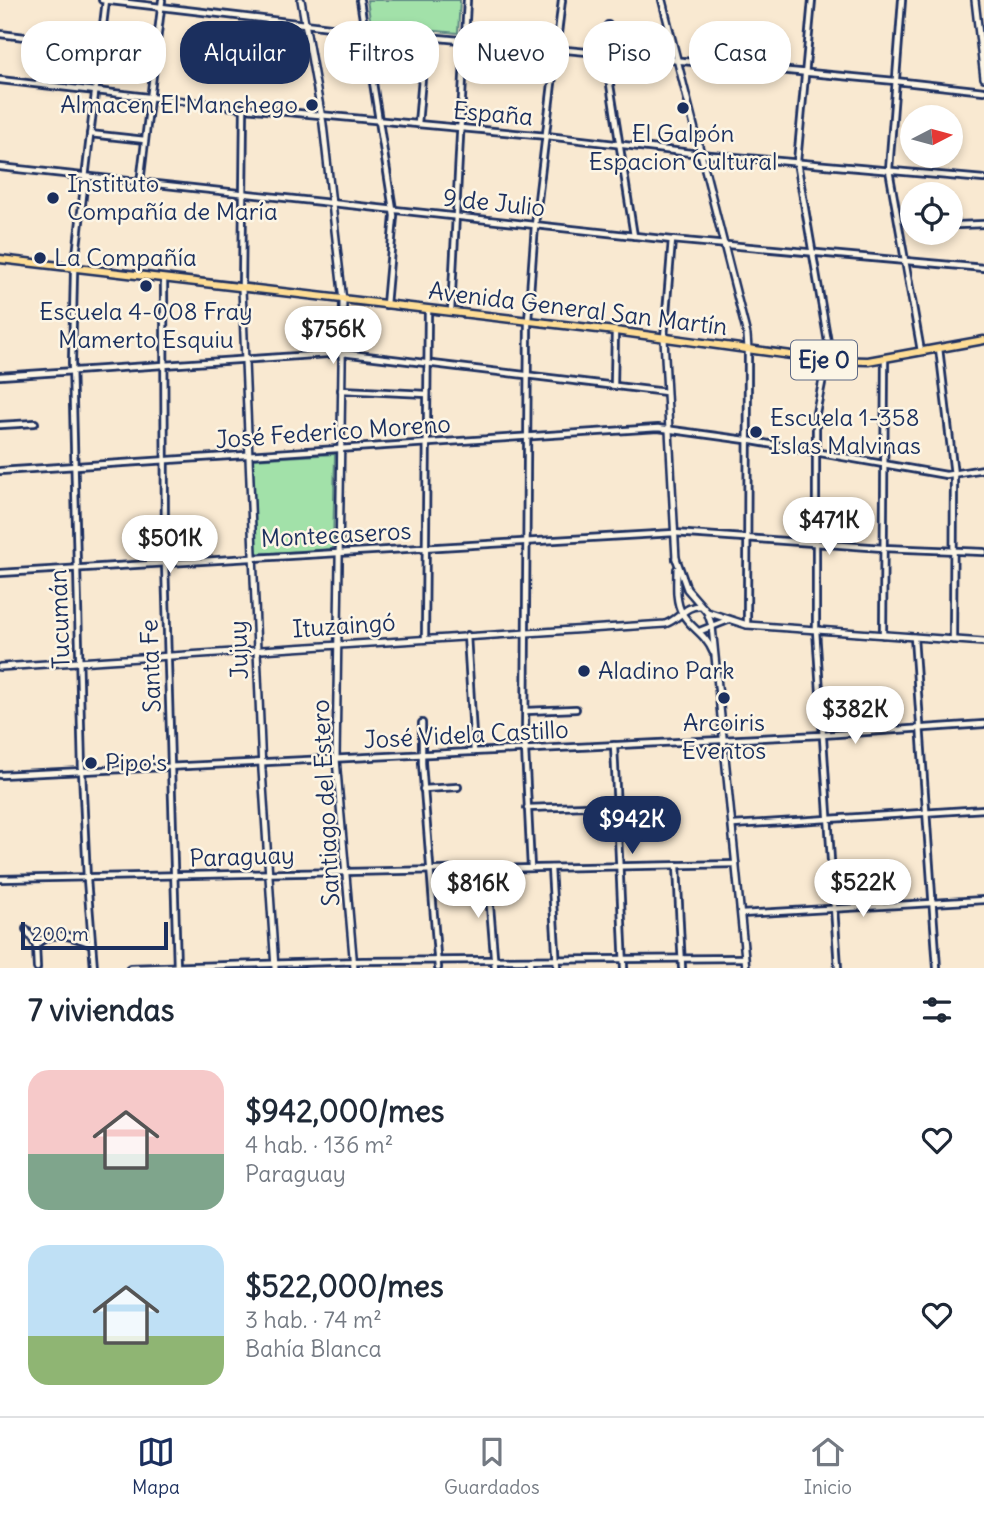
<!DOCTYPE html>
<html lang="es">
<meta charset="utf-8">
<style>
:root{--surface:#fff;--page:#f2f2f3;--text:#1f2937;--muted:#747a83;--line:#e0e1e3;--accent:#1b2f5e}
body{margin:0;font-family:Delius,sans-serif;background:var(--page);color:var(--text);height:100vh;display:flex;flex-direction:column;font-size:26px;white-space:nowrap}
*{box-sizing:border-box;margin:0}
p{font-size:23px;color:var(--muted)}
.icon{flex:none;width:38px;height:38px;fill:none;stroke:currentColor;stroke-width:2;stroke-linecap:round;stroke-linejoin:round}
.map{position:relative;height:968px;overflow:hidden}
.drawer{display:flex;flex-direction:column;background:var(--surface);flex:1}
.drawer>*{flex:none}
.top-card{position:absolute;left:21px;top:21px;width:943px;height:63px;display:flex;gap:14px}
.needle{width:46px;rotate:84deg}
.buttons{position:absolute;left:900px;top:105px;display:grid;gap:14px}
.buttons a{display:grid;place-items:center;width:63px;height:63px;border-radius:50%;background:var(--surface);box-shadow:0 4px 10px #0003;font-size:35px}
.scale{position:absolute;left:21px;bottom:18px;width:147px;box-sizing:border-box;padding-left:7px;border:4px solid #1b2f5e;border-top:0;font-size:19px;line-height:24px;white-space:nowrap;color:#1b2f5e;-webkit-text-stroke:5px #fcf5e5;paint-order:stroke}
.price{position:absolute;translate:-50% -60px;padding:0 16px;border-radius:24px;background:#fff;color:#222;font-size:23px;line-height:46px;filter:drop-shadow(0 2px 4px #0008)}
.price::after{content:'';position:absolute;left:50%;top:42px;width:21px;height:16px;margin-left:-10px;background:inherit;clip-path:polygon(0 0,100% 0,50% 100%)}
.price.active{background:var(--accent);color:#fff}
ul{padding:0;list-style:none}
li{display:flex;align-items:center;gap:21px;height:175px;padding:0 28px}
li span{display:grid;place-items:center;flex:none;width:196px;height:140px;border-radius:21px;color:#555}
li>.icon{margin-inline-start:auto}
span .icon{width:84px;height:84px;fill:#fffc;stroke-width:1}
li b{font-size:30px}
h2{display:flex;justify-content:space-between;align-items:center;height:84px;padding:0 28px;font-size:30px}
.pill{padding:0 24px;border-radius:28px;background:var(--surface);box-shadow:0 4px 10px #0003;font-size:24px;line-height:63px}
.pill.active{background:var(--accent);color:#fff}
.dock{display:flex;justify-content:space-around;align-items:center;height:98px;border-top:2px solid var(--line);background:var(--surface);font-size:19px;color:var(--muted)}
.dock a{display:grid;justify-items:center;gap:4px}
.dock .active{color:var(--accent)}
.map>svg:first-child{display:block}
.green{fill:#a2e1a9;stroke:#5e8884;stroke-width:2}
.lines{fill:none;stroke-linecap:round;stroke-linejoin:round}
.street-casing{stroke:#1b2f5e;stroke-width:10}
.secondary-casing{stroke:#1b2f5e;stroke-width:10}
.primary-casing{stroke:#1b2f5e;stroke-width:11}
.street{stroke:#fcf5e5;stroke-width:4.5}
.secondary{stroke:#fcf5e5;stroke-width:5}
.primary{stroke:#fedd96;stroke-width:6}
.poi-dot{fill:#1b2f5e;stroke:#fcf5e5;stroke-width:2.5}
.labels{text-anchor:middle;stroke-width:5;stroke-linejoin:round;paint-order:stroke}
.shield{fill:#fcf5e5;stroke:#5e6a86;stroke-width:2}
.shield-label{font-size:23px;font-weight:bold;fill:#1b2f5e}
.poi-label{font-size:24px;fill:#1b2f5e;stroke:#fcf5e5;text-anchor:start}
.street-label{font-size:24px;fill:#1b2f5e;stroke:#fcf5e5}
</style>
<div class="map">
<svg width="984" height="968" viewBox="0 0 984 968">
<rect width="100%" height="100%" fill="#f9e9d1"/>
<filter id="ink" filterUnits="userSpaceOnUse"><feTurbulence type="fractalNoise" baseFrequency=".0143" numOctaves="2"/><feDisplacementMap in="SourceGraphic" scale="14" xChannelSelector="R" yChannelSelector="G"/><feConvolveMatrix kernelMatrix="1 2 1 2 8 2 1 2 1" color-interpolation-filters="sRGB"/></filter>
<g filter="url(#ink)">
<g class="green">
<polygon points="367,0 460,0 458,33 371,25"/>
<polygon points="335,454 333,549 256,554 252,459"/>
</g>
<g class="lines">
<defs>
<g id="street">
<polyline points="102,0 364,31 895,81 984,91"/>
<polyline points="360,0 394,216 386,305"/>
<polyline points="812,0 797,162 829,348 816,413 816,630 838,968"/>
<polyline points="902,0 889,170 921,351"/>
<polyline points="608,25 605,53 634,236"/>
<polyline points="0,34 101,46"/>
<polyline points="0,80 244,108 547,136 700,154 984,179"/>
<polyline points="418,124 422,78"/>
<polyline points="90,134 145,140"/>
<polyline points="0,167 672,240 984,268"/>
<polyline points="140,183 162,0"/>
<polyline points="958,225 984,224"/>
<polyline points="164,280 165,563 177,968"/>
<polyline points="242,288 244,108"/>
<polyline points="451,312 467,0"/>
<polyline points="664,338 672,240"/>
<polyline points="939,348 954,475 953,640"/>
<polyline points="0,376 342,353 666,392"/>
<polyline points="614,385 615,331"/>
<polyline points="341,390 427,394"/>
<polyline points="0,425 35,423"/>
<polyline points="0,471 658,428 746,440 946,475 984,469"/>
<polyline points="0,573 674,533 883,548 984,552"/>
<polyline points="747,625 748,349"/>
<polyline points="467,635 474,752"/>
<polyline points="883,635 885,358"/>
<polyline points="914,637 937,968"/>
<polyline points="425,638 428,310"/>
<polyline points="526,711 576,709"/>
<polyline points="422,723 422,763 438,968"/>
<polyline points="614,745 624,968"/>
<polyline points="0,775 822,735 984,724"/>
<polyline points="423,789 458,787"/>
<polyline points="527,808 617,805"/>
<polyline points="733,825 984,809"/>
<polyline points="677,865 682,968"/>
<polyline points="531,868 525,749 528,321 535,225 562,0"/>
<polyline points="551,868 557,968"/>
<polyline points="487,869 495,968"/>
<polyline points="0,879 736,864"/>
<polyline points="741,914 984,900"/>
<polyline points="26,929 36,945"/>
<polyline points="530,960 530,968"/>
<path d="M37 968 36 945C53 929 72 936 92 944"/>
<polyline points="94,968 87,879 82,771 72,362 74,272 106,0"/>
<polyline points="130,968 363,961 745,958"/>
</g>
<g id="secondary">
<polyline points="301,0 323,124 343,301 336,759 354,968"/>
<polyline points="662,0 747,335 748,349"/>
<polyline points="975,0 984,78"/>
<polyline points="242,289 262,770 275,968"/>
<polyline points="664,338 676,559"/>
<polyline points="676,558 687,589 707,612 712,626 746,968"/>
<path d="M677 569C677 583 675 601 682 613 691 629 705 633 713 652"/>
<polyline points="707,612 747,625 984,642"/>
<polyline points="700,631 728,620"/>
<path d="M0 667 665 624C679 620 685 605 700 606"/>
</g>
<polyline id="primary" points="0,259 615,331 828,360 868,361 984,340"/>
</defs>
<use href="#street" class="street-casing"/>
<use href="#secondary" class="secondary-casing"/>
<use href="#primary" class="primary-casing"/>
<use href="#street" class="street"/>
<use href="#secondary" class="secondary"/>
<use href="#primary" class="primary"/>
</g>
</g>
<g class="poi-dot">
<circle cx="312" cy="105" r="7"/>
<circle cx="683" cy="108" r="7"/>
<circle cx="53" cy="198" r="7"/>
<circle cx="40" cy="258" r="7"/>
<circle cx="146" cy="286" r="7"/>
<circle cx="756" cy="432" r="7"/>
<circle cx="584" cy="671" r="7"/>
<circle cx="724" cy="698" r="7"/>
<circle cx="91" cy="763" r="7"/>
</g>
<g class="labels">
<rect class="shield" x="791" y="340.5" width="66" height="39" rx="5"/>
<g class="shield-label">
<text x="824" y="368">Eje 0</text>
</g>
<g class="poi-label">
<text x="298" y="113" text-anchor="end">Almacen El Manchego</text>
<text x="683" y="142" text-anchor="middle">El Galpón<tspan x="683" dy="28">Espacion Cultural</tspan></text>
<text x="67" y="192">Instituto<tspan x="67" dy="28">Compañía de María</tspan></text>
<text x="54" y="266">La Compañía</text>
<text x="146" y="320" text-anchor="middle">Escuela 4-008 Fray<tspan x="146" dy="28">Mamerto Esquiu</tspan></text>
<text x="770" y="426">Escuela 1-358<tspan x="770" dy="28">Islas Malvinas</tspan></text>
<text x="598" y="679">Aladino Park</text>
<text x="724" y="731" text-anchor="middle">Arcoiris<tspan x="724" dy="28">Eventos</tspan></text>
<text x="105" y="771">Pipo's</text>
</g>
<g class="street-label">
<text transform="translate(493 114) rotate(5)" y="8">España</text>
<text transform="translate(494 203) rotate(6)" y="8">9 de Julio</text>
<text transform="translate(578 309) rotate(7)" y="8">Avenida General San Martín</text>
<text transform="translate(333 432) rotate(-4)" y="8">José Federico Moreno</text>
<text transform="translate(336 535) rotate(-3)" y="8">Montecaseros</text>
<text transform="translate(60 619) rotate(-92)" y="8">Tucumán</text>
<text transform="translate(344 626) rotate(-4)" y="8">Ituzaingó</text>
<text transform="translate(239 650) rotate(-92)" y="8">Jujuy</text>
<text transform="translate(151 666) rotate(-92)" y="8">Santa Fe</text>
<text transform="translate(466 735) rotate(-3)" y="8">José Videla Castillo</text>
<text transform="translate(326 803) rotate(-93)" y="8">Santiago del Estero</text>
<text transform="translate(242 857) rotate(-2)" y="8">Paraguay</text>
</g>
</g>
</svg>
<div class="buttons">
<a><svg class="needle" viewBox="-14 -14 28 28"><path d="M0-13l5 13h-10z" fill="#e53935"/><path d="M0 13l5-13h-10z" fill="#747a83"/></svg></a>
<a><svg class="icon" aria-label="locate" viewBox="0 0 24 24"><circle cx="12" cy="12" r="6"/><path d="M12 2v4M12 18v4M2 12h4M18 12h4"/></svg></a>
</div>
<div class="scale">200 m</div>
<b class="price" style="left:333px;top:366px">$756K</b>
<b class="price" style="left:829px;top:557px">$471K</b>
<b class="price" style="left:170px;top:575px">$501K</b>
<b class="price" style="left:855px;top:746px">$382K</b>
<b class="price active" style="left:632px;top:856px">$942K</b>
<b class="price" style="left:863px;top:919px">$522K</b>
<b class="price" style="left:478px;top:920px">$816K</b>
<div class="top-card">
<a class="pill">Comprar</a>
<a class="pill active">Alquilar</a>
<a class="pill">Filtros</a>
<a class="pill">Nuevo</a>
<a class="pill">Piso</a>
<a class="pill">Casa</a>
</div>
</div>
<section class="drawer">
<h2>7 viviendas<svg class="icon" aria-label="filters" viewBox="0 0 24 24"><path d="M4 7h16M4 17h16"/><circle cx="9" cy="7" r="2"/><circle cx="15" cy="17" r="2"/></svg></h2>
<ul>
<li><span style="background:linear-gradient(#f6c9c9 60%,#7fa58c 0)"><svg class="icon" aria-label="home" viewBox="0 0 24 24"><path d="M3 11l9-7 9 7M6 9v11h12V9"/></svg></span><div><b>$942,000/mes</b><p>4 hab. · 136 m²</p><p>Paraguay</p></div><svg class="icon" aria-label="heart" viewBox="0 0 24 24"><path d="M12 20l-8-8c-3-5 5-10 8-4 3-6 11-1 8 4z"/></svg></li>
<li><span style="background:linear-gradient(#bfe0f5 65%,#8fb573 0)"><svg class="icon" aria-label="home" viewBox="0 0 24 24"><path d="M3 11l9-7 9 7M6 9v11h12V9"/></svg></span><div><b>$522,000/mes</b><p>3 hab. · 74 m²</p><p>Bahía Blanca</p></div><svg class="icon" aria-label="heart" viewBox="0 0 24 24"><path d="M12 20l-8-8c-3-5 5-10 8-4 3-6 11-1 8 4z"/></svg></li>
</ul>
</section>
<nav class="dock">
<a class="active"><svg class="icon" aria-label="map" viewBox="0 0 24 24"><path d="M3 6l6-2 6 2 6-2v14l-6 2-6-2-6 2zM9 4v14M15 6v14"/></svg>Mapa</a>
<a><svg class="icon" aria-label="saved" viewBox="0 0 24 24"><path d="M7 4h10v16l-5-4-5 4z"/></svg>Guardados</a>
<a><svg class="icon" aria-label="home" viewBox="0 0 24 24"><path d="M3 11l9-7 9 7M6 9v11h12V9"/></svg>Inicio</a>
</nav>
